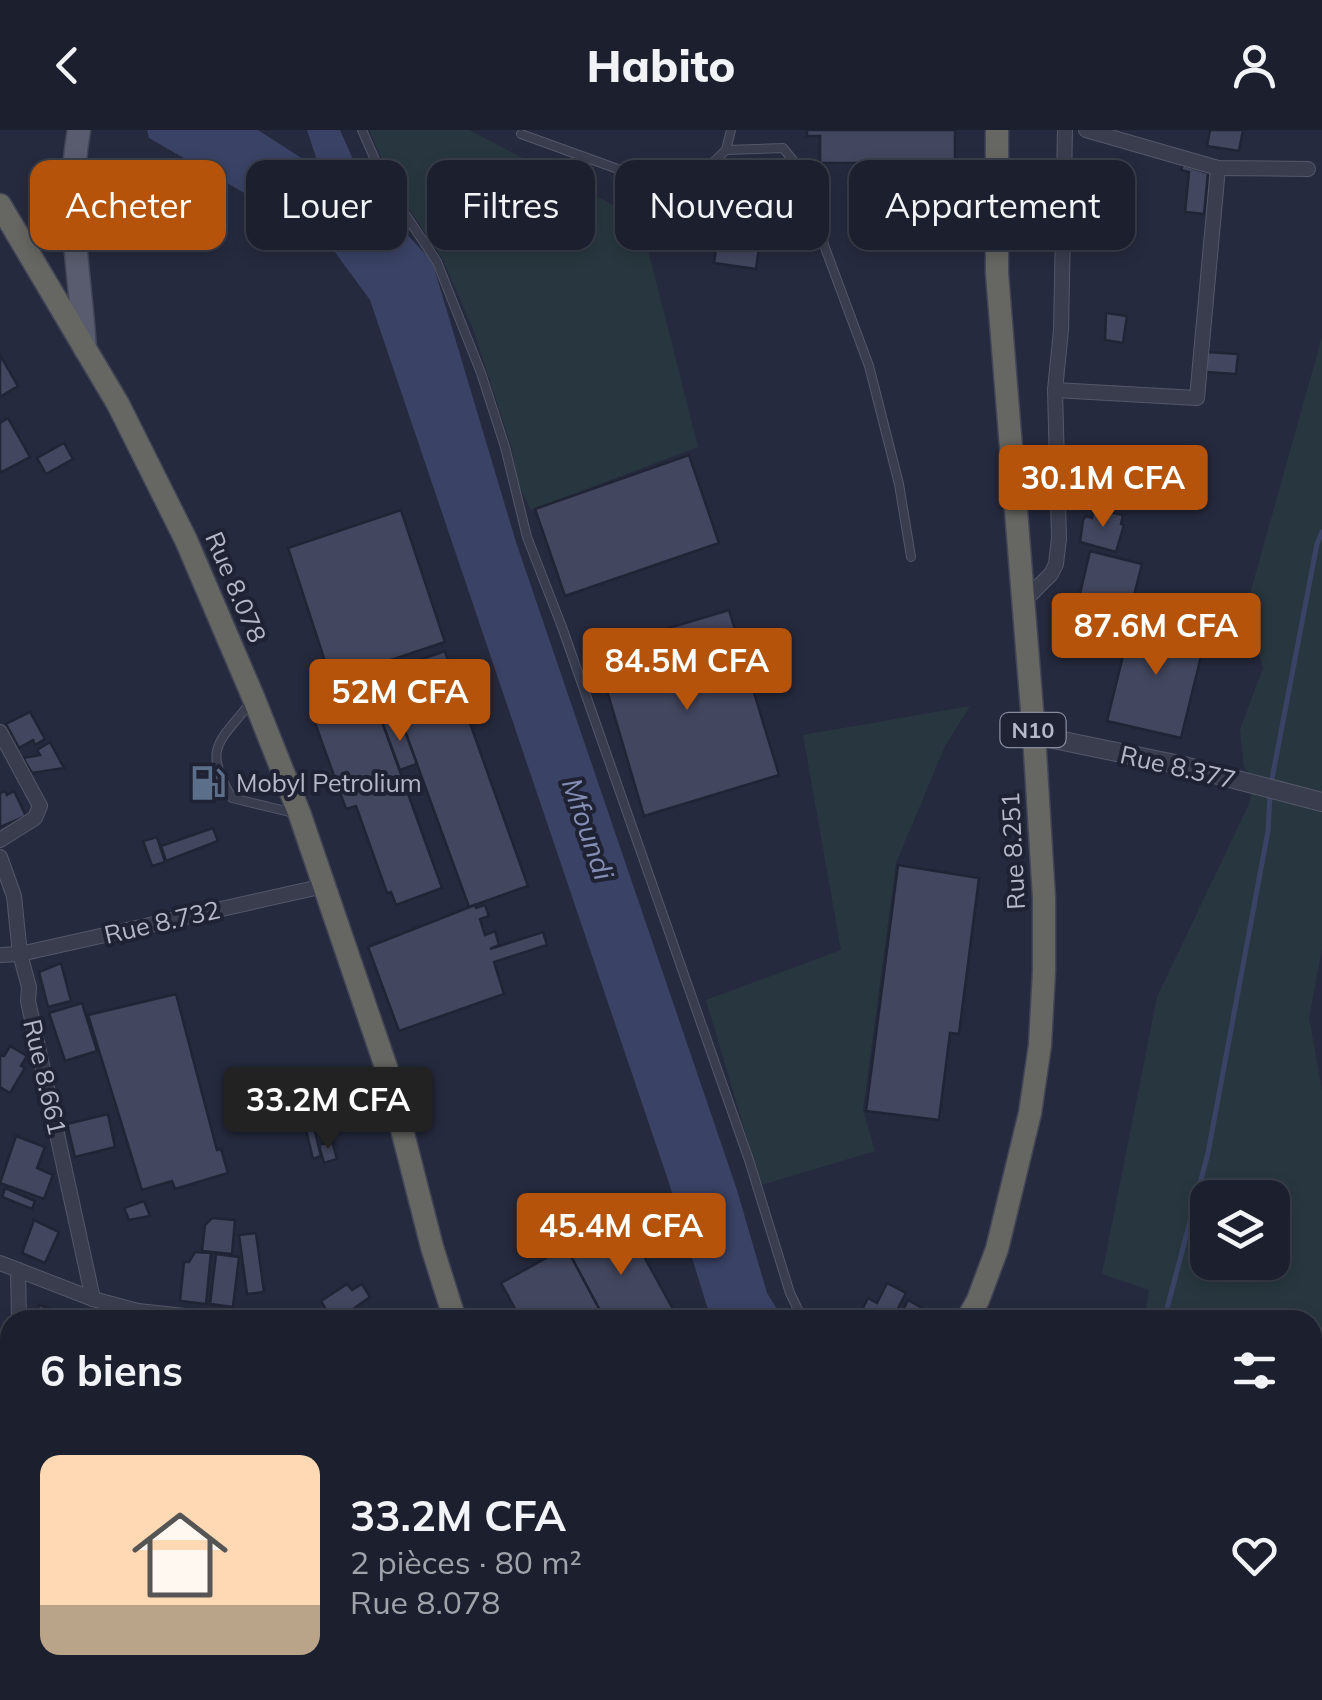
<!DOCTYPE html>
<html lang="fr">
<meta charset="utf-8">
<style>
:root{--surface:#1c202e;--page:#252836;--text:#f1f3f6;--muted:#a0a3aa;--line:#3a3e4a;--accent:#b45309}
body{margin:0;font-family:Mulish,sans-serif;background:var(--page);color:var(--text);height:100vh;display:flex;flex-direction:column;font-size:38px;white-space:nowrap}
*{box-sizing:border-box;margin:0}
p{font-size:32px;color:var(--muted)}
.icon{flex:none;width:55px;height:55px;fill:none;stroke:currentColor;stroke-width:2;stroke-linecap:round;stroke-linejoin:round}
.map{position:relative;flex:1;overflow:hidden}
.panel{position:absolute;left:0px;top:1180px;width:1322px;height:390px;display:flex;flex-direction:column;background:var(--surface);border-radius:30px 30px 0 0;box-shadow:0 5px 15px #0003,0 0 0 2px var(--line)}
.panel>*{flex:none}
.guide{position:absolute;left:30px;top:30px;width:1262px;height:90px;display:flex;gap:20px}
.buttons{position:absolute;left:1190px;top:1050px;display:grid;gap:20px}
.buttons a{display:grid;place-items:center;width:100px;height:100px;border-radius:20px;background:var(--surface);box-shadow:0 5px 15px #0003,0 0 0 2px var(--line);font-size:50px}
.price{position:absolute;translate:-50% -85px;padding:0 22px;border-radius:10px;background:var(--accent);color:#fff;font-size:32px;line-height:65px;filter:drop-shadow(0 2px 5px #0008)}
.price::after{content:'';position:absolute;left:50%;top:60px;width:30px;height:22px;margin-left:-15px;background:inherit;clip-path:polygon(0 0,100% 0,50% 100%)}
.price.on{background:#222;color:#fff}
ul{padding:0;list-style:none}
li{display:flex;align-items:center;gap:30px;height:250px;padding:0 40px}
li span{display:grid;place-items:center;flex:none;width:280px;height:200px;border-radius:20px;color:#555}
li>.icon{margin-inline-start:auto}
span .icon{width:120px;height:120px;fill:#fffc;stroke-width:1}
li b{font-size:42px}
h2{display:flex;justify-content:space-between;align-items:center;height:120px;padding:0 40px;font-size:42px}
.pill{padding:0 35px;border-radius:20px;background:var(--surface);box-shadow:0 5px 15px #0003,0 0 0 2px var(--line);font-size:35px;line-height:90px}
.pill.on{background:var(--accent);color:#fff}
header{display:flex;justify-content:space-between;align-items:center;height:130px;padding:0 40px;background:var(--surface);font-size:45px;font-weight:800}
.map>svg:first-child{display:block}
.green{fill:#28373f;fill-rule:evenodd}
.water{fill:#3a4265}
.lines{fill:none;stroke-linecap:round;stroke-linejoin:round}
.stream{stroke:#3a4265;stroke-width:5}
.river{stroke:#3a4265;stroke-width:28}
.building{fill:#42465e;stroke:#202435;stroke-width:2.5}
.service-casing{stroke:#545869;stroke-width:10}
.minor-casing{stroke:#545869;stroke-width:16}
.tertiary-casing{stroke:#545869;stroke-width:20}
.primary-casing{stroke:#434657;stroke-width:25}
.trunk-casing{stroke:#414556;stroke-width:25}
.service{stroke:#3a3d4e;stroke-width:8}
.minor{stroke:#3a3d4e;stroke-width:14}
.tertiary{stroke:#3a3d4e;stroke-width:18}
.primary{stroke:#585c6e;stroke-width:22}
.trunk{stroke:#666662;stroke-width:22}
.labels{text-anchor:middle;stroke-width:8;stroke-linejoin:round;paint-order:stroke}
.shield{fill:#1e2233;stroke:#888b9c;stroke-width:2.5}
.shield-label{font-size:22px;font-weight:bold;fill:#b6b8c9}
.street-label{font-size:25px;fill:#b6b8c9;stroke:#1e2233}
.poi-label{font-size:25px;fill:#b6b8c9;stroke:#1e2233;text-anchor:start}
.water-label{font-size:28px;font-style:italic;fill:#858eb4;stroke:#1e2233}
</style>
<header><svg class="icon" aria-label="back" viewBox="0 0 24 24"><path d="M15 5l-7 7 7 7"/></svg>Habito<svg class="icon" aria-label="person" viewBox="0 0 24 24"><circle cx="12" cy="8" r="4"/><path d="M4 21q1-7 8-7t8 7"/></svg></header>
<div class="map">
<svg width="1322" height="1570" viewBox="0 0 1322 1570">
<rect width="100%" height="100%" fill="#262a3e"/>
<g class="green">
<polygon points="369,0 469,0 640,89 698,317 531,380 518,354 511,315 473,199 443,130 395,58"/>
<path d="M1322 207V819L1309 888 1322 960V1570H1111V1560H1312V1190H1144L1149 1160 1102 1144 1157 867 1249 674 1254 650 1244 637 1240 599 1263 539 1246 478ZM1208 1068H1272V1132H1208Z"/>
<polygon points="970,576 945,616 896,733 863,980 875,1021 761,1055 706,870 841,820 803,605"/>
<polygon points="0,1410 10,1411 10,1560 313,1560 316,1570 0,1570"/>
</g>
<polygon class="water" points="147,0 258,0 320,40 307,0 340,0 368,63 432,131 516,412 737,1060 767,1163 784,1190 713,1190 710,1186 668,1050 370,170 326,110 149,8"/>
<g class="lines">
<g class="stream">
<polyline points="1271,654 1317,414 1322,402"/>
<polyline points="1164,1190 1208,1023 1268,701 1270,665"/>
<polyline points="1059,1564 1062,1560"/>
</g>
<polyline class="river" points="1058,1560 1060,1570"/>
</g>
<g class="building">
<polygon points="807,0 955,0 955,36 930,36 925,42 918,44 909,36 896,37 896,33 820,33 820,6 807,6"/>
<polygon points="1210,0 1243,0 1239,21 1207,16"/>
<polygon points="1183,35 1208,43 1204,84 1185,82 1189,42 1181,40"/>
<polygon points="727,43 769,49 756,139 714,133"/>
<polygon points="1076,71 1134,77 1132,92 1075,87"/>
<polygon points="1106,183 1127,186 1123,213 1105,210"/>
<polygon points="1207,222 1238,224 1236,244 1206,242"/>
<polygon points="0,225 18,256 0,267"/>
<polygon points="8,288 30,327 0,343 0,293"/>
<polygon points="64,313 73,329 46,344 37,328"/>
<polygon points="689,325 719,413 565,466 535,379"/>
<polygon points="1094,379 1123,385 1121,394 1124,395 1116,422 1080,412 1083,390 1086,386 1092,388"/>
<polygon points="401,380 445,512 331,550 288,418"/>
<polygon points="1090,421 1142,434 1129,485 1078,472"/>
<polygon points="729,480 779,645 644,686 595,520"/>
<polygon points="1132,489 1206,506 1181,608 1107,591"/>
<polygon points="445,521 451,540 396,558 390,540"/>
<polygon points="451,540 528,756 469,777 390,560"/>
<polygon points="375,572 442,758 396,775 391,762 387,763 356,676 346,679 315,593"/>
<polygon points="30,582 45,609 35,615 33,610 19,618 6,594"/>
<polygon points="400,588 417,634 400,640 383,594"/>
<polygon points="50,612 64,638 32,643 23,628 40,625 37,620"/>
<polygon points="5,661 7,665 14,661 26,686 0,697 0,663"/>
<polygon points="213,698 218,711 166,731 161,716"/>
<polygon points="157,707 165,732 152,736 143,711"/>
<polygon points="898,735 979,748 959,904 950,903 939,990 866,981"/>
<polygon points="475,775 476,778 485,775 489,786 480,789 485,805 495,801 499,815 490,819 543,802 547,815 494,832 504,864 399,901 368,817"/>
<polygon points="61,833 71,871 48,877 39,842"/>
<polygon points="176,864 217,1020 221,1019 228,1043 175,1059 172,1051 142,1060 88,885"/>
<polygon points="82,873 97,921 65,931 49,883"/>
<polygon points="10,916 27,926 21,936 25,938 10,963 0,957 0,925 4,926"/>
<polygon points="108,984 115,1017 75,1027 67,994"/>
<polygon points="314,998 321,1026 313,1029 306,1000"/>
<polygon points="16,1006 45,1017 37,1038 53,1045 44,1069 0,1053"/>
<polygon points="332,1011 337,1029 324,1033 319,1015"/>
<polygon points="5,1058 35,1071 32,1079 2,1067"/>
<polygon points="144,1071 150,1086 129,1090 124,1078"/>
<polygon points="212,1088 235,1090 232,1124 202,1121 205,1095"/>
<polygon points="34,1090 59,1102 45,1133 22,1123"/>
<polygon points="624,1090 679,1190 605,1190 569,1123"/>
<polygon points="256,1103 264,1162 247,1164 239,1105"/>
<polygon points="566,1117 605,1190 521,1190 501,1153"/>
<polygon points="195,1122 211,1123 206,1174 180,1171 184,1132 189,1132"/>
<polygon points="216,1124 239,1127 233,1177 210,1174"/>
<polygon points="887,1153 906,1163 892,1190 857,1190 868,1168 877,1173"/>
<polygon points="347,1154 352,1160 362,1154 370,1167 338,1190 332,1190 321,1171"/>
<polygon points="908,1170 922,1178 916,1190 898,1190"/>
<polygon points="39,1175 61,1182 59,1190 34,1190"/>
<polygon points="8,1314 10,1315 10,1354 0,1349 0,1334"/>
<polygon points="375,1560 405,1560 405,1563 398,1563 395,1567 405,1570 374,1570"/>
</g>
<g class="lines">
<defs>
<g id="service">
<polyline points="362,0 387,57 437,132 481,243 505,317 527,407 562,497 749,1030 790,1163 803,1190"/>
<polyline points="521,4 662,55 698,47 726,20 731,0"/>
<polyline points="726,20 783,18 813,55 824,115 869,236 899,354 911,427"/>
<path d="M251 572C219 613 202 617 232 668L294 683"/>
<polyline points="1003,1560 1005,1570"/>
</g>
<g id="minor">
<polyline points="1086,0 1218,38 1308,39"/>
<polyline points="996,84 1062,87"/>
<polyline points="1055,260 1197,268 1218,38"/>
<polyline points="1023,472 1051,444 1056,434 1059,409 1055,260 1061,200 1065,0"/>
<polyline points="0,602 40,676 35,688 0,710"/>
<polyline points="0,727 14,766 20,824 29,857 28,871 93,1169"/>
<polyline points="0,825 20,824 324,756"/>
<polyline points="0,1133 93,1169 138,1181 221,1190"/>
<polyline points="18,1140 19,1190"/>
<polyline points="0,1295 10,1264"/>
<polyline points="1098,1570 1101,1560"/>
</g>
<polyline id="tertiary" points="1034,605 1180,635 1322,672"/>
<path id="primary" d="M79 0C65 79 80 141 85 219"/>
<g id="trunk">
<polyline points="0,75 118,274 186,410 254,569 300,685 386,937 432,1117 455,1190"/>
<polyline points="967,1190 978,1170 997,1119 1030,983 1040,915 1044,841 1044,768 1034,605 997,143 997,0"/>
<polyline points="547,1569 570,1568 615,1560"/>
<polyline points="475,1570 492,1560"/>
<polyline points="658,1570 672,1560"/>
</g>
</defs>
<use href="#service" class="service-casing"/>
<use href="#minor" class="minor-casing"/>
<use href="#tertiary" class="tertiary-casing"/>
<use href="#primary" class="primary-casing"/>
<use href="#trunk" class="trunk-casing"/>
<use href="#service" class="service"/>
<use href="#minor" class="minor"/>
<use href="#tertiary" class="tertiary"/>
<use href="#primary" class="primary"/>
<use href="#trunk" class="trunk"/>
</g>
<defs>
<symbol id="fuel-bare" viewBox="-9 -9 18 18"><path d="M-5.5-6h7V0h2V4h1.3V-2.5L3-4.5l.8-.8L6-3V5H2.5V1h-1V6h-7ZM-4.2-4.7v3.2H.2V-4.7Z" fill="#5c6f8a" stroke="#1e2233" stroke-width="2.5" paint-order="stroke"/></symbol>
</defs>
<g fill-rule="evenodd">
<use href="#fuel-bare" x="183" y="628" width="50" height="50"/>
</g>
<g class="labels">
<rect class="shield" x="1000.5" y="583" width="65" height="34" rx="8"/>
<g class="shield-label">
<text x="1033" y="608">N10</text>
</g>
<g class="street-label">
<text transform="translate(236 457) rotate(67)" y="9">Rue 8.078</text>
<text transform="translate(1178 637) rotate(13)" y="9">Rue 8.377</text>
<text transform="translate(1013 721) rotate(-93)" y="9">Rue 8.251</text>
<text transform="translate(162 792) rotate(-13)" y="9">Rue 8.732</text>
<text transform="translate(45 947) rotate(77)" y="9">Rue 8.661</text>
</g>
<g class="poi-label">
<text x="236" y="662">Mobyl Petrolium</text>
</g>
<g class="water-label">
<text transform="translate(588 699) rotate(71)" y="10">Mfoundi</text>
</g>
</g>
</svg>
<div class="buttons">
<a><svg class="icon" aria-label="layers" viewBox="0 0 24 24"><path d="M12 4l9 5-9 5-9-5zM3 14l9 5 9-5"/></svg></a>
</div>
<b class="price" style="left:1103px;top:400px">30.1M CFA</b>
<b class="price" style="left:1156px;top:548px">87.6M CFA</b>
<b class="price" style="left:687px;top:583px">84.5M CFA</b>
<b class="price" style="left:400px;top:614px">52M CFA</b>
<b class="price on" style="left:328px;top:1022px">33.2M CFA</b>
<b class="price" style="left:621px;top:1148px">45.4M CFA</b>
<div class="guide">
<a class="pill on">Acheter</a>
<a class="pill">Louer</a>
<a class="pill">Filtres</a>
<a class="pill">Nouveau</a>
<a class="pill">Appartement</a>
</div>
<section class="panel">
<h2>6 biens<svg class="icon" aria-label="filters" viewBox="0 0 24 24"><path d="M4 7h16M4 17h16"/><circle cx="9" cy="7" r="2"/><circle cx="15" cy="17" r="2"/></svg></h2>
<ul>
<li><span style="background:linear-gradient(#ffd9b3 75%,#b9a48a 0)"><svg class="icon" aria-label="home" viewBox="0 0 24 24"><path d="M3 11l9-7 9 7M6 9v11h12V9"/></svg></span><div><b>33.2M CFA</b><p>2 pièces · 80 m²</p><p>Rue 8.078</p></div><svg class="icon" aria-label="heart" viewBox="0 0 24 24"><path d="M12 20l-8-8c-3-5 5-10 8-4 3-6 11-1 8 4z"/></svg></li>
</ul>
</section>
</div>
